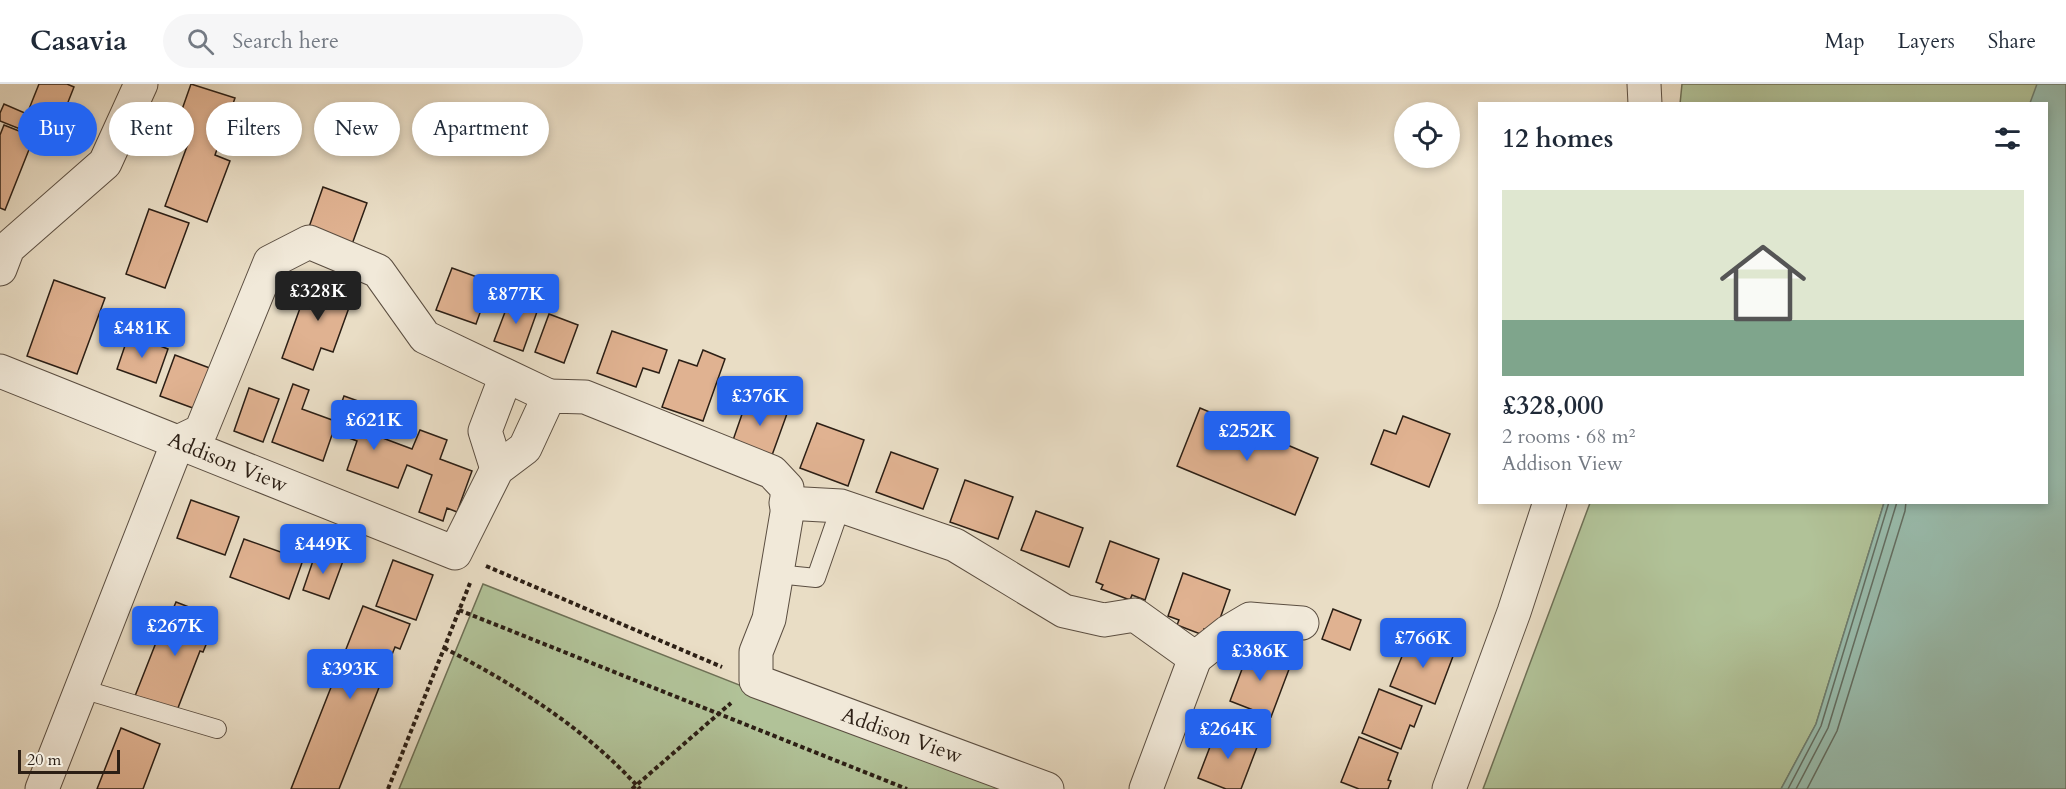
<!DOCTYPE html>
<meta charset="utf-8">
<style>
:root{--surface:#fff;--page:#f6f6f7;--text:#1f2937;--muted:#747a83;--line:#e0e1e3;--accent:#2563eb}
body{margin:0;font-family:Cardo,serif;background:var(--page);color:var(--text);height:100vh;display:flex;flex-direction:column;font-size:22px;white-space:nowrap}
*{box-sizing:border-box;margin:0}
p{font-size:20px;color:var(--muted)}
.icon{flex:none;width:33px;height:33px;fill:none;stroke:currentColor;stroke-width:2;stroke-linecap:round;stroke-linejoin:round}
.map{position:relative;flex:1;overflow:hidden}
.sheet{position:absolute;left:1478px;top:18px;width:570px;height:402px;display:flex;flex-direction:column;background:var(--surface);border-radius:0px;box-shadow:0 3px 9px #0003}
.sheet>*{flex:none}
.top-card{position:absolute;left:18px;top:18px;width:570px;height:54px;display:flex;gap:12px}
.buttons{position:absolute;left:1394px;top:18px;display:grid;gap:12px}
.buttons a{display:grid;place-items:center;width:66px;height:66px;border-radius:50%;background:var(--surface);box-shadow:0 3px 9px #0003;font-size:30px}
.scale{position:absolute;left:18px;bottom:15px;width:102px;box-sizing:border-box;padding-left:6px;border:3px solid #2c1f15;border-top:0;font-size:16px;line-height:21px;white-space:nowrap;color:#2c1f15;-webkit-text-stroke:4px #f1e9d9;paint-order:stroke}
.price{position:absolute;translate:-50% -51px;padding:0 14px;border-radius:6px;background:var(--accent);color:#fff;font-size:20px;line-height:39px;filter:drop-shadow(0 2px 3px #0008)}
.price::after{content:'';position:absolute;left:50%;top:36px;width:18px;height:14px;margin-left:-9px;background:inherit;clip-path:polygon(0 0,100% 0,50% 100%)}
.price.selected{background:#222;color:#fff}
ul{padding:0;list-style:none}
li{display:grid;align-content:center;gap:12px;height:318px;padding:0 24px}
li span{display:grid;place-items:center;height:186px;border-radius:0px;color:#555}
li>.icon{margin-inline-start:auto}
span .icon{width:108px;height:108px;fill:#fffc;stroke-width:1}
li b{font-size:26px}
h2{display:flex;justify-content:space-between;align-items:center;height:72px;padding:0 24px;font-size:26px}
.tag{padding:0 21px;border-radius:27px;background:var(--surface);box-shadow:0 3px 9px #0003;font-size:21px;line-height:54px}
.tag.selected{background:var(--accent);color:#fff}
header{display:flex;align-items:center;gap:36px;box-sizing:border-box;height:84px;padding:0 30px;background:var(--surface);border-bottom:2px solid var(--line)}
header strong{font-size:28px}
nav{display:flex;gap:33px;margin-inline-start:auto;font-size:21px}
.search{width:420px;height:54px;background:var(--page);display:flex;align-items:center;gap:15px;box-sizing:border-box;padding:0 21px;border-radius:33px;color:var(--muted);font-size:22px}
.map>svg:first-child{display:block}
.green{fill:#b1c298;stroke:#6e7056;stroke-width:1.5}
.water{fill:#99bdae;stroke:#6d7e71;stroke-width:1.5}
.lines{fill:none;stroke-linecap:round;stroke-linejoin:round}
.shore{stroke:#626e62;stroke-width:1.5}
.building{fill:#e0b291;stroke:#2c1f15;stroke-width:1.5}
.lane-casing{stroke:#5b4e41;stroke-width:20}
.street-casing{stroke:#5b4e41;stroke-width:35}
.path{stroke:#2c1f15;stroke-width:4;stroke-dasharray:4.5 3;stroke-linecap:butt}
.lane{stroke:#f1e9d9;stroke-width:18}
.street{stroke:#f1e9d9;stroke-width:33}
.labels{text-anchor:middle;stroke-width:4.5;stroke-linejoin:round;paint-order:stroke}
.street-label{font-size:21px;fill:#2c1f15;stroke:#f1e9d9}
</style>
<header>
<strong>Casavia</strong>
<div class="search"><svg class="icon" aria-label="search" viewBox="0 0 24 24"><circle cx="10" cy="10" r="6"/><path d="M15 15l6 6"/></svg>Search here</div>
<nav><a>Map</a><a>Layers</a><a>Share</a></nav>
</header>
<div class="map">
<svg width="2066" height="705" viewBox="0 0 2066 705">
<rect width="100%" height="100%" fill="#e9ddc5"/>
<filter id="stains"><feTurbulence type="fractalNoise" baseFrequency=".00333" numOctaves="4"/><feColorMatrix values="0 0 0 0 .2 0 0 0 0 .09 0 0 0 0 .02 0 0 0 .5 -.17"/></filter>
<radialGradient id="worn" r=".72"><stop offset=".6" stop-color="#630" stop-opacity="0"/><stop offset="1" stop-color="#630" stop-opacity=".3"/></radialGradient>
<g class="green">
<polygon points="1682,0 2041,0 2033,19 1680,20"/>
<polygon points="1590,419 1884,419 1816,640 1781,705 1483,705"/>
<polygon points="483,500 1003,705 399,705"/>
</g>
<polygon class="water" points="2037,0 2066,0 2066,705 1781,705 1816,640 1884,419 2046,418 2046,20 2030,19"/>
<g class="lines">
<g class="shore">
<polyline points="1788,705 1821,642 1889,418"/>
<polyline points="1796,705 1828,644 1897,418"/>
<polyline points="1807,705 1837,647 1905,427 1906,418"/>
</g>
</g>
<g class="building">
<polygon points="39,0 67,0 74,3 57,46 39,39 35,51 0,37 0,29 4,20 27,30"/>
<polygon points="191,0 235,14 215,71 230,77 207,138 165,122 189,57 173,51"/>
<polygon points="4,41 34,53 5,126 0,124 0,51"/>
<polygon points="323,103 367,119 351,163 308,146"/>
<polygon points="149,125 189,139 165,204 126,190"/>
<polygon points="452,184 491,198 476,240 436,226"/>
<polygon points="312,191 355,207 333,268 321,264 313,286 282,274"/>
<polygon points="54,196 105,214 77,290 27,272"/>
<polygon points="510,215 538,225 523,267 494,257"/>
<polygon points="549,230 578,241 564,279 535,268"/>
<polygon points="612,247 667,266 659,289 643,284 636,303 597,289"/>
<polygon points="129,250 168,265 156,299 117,285"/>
<polygon points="703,266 725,275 703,337 662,323 679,276 697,282"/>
<polygon points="175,271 215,286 201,327 160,312"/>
<polygon points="293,300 309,306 302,325 335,337 344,312 372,322 364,347 412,365 420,346 447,356 440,375 472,387 457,428 447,424 443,437 419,428 432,391 407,381 398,404 347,386 357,357 333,348 323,377 272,358"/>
<polygon points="249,304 279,315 263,358 234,347"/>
<polygon points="748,313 788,327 771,374 732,359"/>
<polygon points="1200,324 1318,374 1295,431 1177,382"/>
<polygon points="1403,332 1450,350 1429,403 1371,380 1384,346 1396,350"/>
<polygon points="817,339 864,356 848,402 800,384"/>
<polygon points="891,368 938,385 923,425 876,408"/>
<polygon points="965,396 1013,413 998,455 950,438"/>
<polygon points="191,416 239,433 225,471 177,454"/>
<polygon points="1036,427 1083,444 1069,483 1021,466"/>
<polygon points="244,455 303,476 289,515 230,493"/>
<polygon points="1110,457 1159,475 1145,516 1132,511 1130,516 1101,505 1103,501 1096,498"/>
<polygon points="316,468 343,477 329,515 303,506"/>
<polygon points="393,476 433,491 416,536 376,522"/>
<polygon points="1183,489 1230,506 1215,549 1204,545 1203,551 1177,541 1179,536 1168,532"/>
<polygon points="176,518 217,534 203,568 200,567 176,629 135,612 159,551 162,552"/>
<polygon points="363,522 410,540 400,565 395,563 339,705 291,705"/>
<polygon points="1333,525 1361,536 1350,566 1322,555"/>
<polygon points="1411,550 1455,567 1435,620 1390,602"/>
<polygon points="1250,564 1291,580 1271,633 1230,617"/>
<polygon points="1379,605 1422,622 1414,643 1410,641 1401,665 1362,649"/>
<polygon points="1218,642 1259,658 1241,705 1226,705 1198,694"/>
<polygon points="121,644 160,660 143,705 97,705"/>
<polygon points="1359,653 1398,669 1388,696 1391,697 1388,705 1359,705 1341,698"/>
</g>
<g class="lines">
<defs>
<g id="lane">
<polyline points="777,490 816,494 841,422"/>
<polyline points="82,605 217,645"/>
</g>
<g id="street">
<polyline points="1644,0 1645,20"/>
<polyline points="0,185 8,164 105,79 141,0"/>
<polyline points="0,287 455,469 497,385 525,364 549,312 585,313 772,388 787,404 787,429 769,535 756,568 756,597 1047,705"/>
<polyline points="497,385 485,347 506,292"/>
<polyline points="786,419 841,422 955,461 1064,527 1104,536 1135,531 1195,574 1146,705"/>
<polyline points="1195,574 1228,548 1250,535 1302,539"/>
<polyline points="42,705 178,358 201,347 270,178 309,158 378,187 425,253 549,312"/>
<polyline points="1449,705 1514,528 1550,418"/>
</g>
</defs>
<use href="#lane" class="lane-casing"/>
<use href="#street" class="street-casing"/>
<g class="path">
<polyline points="486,482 722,583"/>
<polyline points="459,526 907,705"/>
<path d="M444 564C516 601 586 645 640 705"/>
<polyline points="388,705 470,499"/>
<polyline points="632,705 731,619"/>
</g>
<use href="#lane" class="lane"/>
<use href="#street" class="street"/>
</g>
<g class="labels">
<g class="street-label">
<text transform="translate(228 378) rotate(22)" y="7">Addison View</text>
<text transform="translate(902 651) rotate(20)" y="7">Addison View</text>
</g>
</g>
<rect width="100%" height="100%" filter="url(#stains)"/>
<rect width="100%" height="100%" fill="url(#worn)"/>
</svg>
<div class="buttons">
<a><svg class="icon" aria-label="locate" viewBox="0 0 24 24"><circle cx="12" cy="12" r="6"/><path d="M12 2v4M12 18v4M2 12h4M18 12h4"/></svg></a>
</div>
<div class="scale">20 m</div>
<b class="price selected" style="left:318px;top:238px">£328K</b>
<b class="price" style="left:516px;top:241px">£877K</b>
<b class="price" style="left:142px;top:275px">£481K</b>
<b class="price" style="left:760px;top:343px">£376K</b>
<b class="price" style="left:374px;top:367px">£621K</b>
<b class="price" style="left:1247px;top:378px">£252K</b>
<b class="price" style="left:323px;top:491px">£449K</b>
<b class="price" style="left:175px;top:573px">£267K</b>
<b class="price" style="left:1423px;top:585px">£766K</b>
<b class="price" style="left:1260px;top:598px">£386K</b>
<b class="price" style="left:350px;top:616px">£393K</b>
<b class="price" style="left:1228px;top:676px">£264K</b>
<div class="top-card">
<a class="tag selected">Buy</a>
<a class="tag">Rent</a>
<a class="tag">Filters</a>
<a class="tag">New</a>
<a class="tag">Apartment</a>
</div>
<section class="sheet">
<h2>12 homes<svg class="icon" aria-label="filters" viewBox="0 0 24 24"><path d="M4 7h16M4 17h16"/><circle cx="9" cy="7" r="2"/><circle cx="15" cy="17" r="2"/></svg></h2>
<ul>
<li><span style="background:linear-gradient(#dfe7d0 70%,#7fa58c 0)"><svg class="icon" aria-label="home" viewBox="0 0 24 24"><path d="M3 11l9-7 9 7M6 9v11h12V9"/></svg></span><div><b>£328,000</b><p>2 rooms · 68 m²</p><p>Addison View</p></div></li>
</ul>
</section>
</div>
